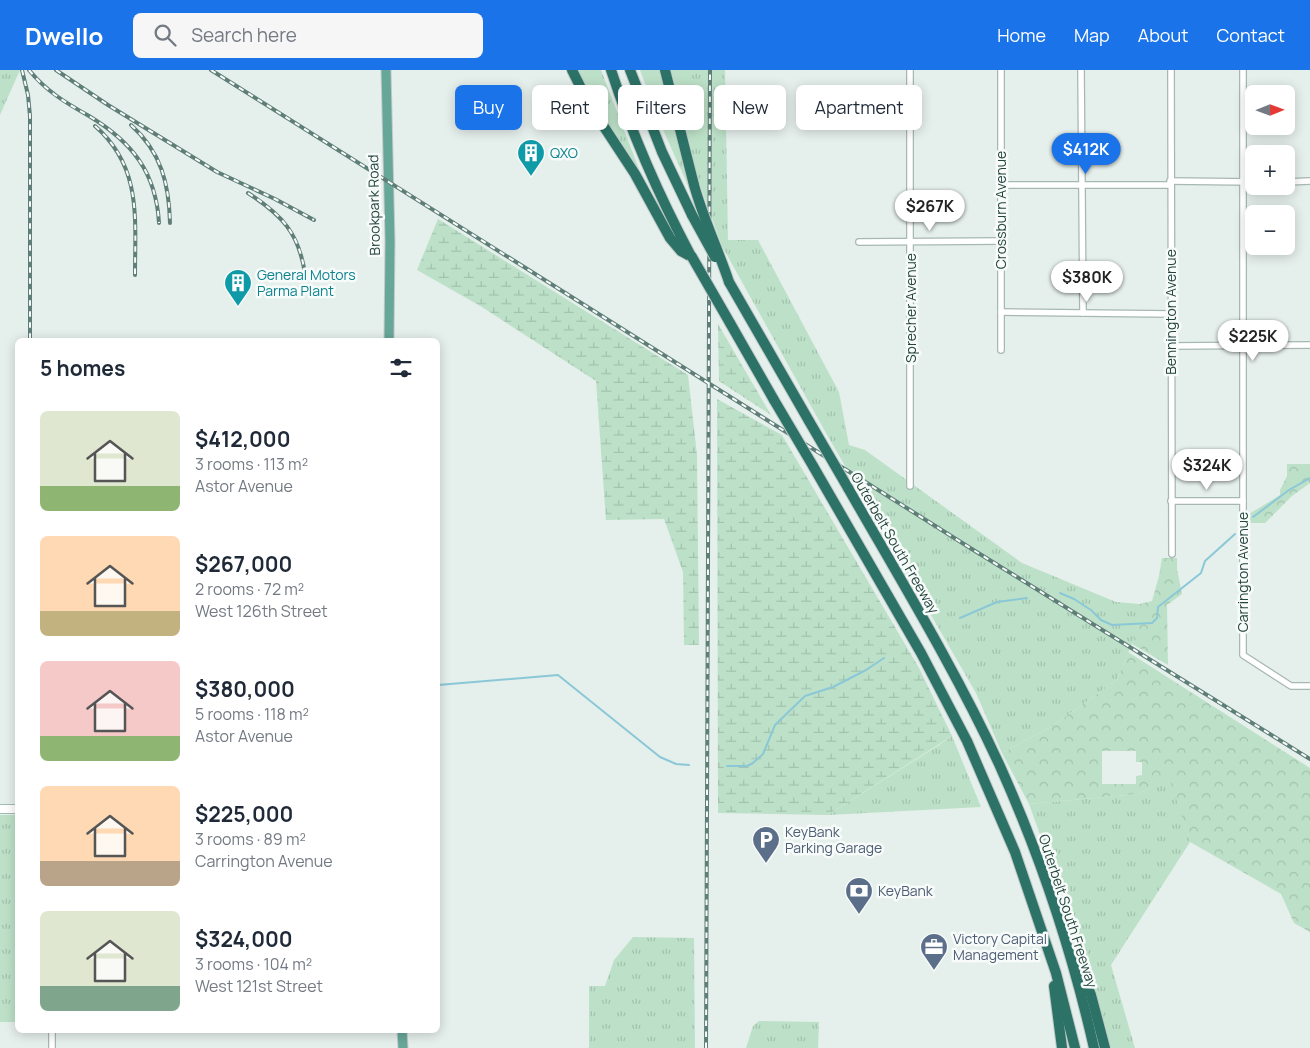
<!DOCTYPE html>
<meta charset="utf-8">
<style>
:root{--surface:#fff;--page:#f6f6f7;--text:#1f2937;--muted:#747a83;--accent:#1a73e8}
body{margin:0;font-family:Manrope,sans-serif;background:var(--page);color:var(--text);height:100vh;display:flex;flex-direction:column;font-size:19px;white-space:nowrap}
*{box-sizing:border-box;margin:0}
p{font-size:16px;color:var(--muted)}
.icon{flex:none;width:28px;height:28px;fill:none;stroke:currentColor;stroke-width:2;stroke-linecap:round;stroke-linejoin:round}
.map{position:relative;flex:1;overflow:hidden}
.panel{position:absolute;left:15px;top:268px;width:425px;height:695px;display:flex;flex-direction:column;background:var(--surface);border-radius:8px;box-shadow:0 2px 12px #0003}
.panel>*{flex:none}
.top-card{position:absolute;left:455px;top:15px;width:475px;height:45px;display:flex;gap:10px}
.needle{width:32px;rotate:89deg}
.tools{position:absolute;left:1245px;top:15px;display:grid;gap:10px}
.tools a{display:grid;place-items:center;width:50px;height:50px;border-radius:8px;background:var(--surface);box-shadow:0 2px 12px #0003;font-size:25px}
.price{position:absolute;translate:-50% -42px;padding:0 11px;border-radius:18px;background:#fff;color:#222;font-size:16px;line-height:32px;filter:drop-shadow(0 1px 2px #0008)}
.price::after{content:'';position:absolute;left:50%;top:30px;width:15px;height:11px;margin-left:-8px;background:inherit;clip-path:polygon(0 0,100% 0,50% 100%)}
.price.selected{background:var(--accent);color:#fff}
ul{padding:0;list-style:none}
li{display:flex;align-items:center;gap:15px;height:125px;padding:0 25px}
li span{display:grid;place-items:center;flex:none;width:140px;height:100px;border-radius:8px;color:#555}
li>.icon{margin-inline-start:auto}
span .icon{width:60px;height:60px;fill:#fffc;stroke-width:1}
li b{font-size:21px}
h2{display:flex;justify-content:space-between;align-items:center;height:60px;padding:0 25px;font-size:21px}
.pill{padding:0 18px;border-radius:8px;background:var(--surface);box-shadow:0 2px 12px #0003;font-size:18px;line-height:45px}
.pill.selected{background:var(--accent);color:#fff}
header{display:flex;align-items:center;gap:30px;box-sizing:border-box;height:70px;padding:0 25px;background:var(--accent);color:#fff}
header strong{font-size:24px}
nav{display:flex;gap:28px;margin-inline-start:auto;font-size:18px}
.search{width:350px;height:45px;background:var(--page);display:flex;align-items:center;gap:12px;box-sizing:border-box;padding:0 18px;border-radius:8px;color:var(--muted);font-size:19px}
.map>svg:first-child{display:block}
.grass{fill:url(#grass-tufts)}
.forest{fill:url(#forest-crowns);fill-rule:evenodd}
.wetland{fill:url(#wetland-marsh)}
.lines{fill:none;stroke-linecap:round;stroke-linejoin:round}
.stream{stroke:#8bc8d7;stroke-width:2}
.street-casing{stroke:#a7b8b3;stroke-width:8}
.secondary-casing{stroke:#a3bcb4;stroke-width:10}
.primary-casing{stroke:#c1cac8;stroke-width:11}
.highway-casing{stroke:#c1cac8;stroke-width:12}
.street{stroke:#fff;stroke-width:5.5}
.secondary{stroke:#fff;stroke-width:8}
.primary{stroke:#67a799;stroke-width:9}
.highway{stroke:#2c7266;stroke-width:10}
.rail-casing{stroke:#5e7e77;stroke-width:4}
.rail{stroke:#f7fbf9;stroke-width:2;stroke-dasharray:5.5;stroke-linecap:butt}
.highway-bridge-casing{stroke:#c1cac8;stroke-width:12;stroke-linecap:butt}
.highway-bridge{stroke:#2c7266;stroke-width:10}
.labels{text-anchor:middle;stroke-width:5;stroke-linejoin:round;paint-order:stroke}
.culture-label{font-size:14px;fill:#0d838f;stroke:#f7fbf9;text-anchor:start}
.street-label{font-size:14px;fill:#23433c;stroke:#f7fbf9}
.service-label{font-size:14px;fill:#4e5e75;stroke:#f7fbf9;text-anchor:start}
</style>
<header>
<strong>Dwello</strong>
<div class="search"><svg class="icon" aria-label="search" viewBox="0 0 24 24"><circle cx="10" cy="10" r="6"/><path d="M15 15l6 6"/></svg>Search here</div>
<nav><a>Home</a><a>Map</a><a>About</a><a>Contact</a></nav>
</header>
<div class="map">
<svg width="1310" height="978" viewBox="0 0 1310 978">
<defs>
<pattern id="grass-tufts" width="24" height="20" patternUnits="userSpaceOnUse" patternTransform="scale(1.25)"><rect width="24" height="20" fill="#bde1c8"/><path d="M3 7l-1-3M5 7V3M7 7l1-3M15 17l-1-3M17 17v-4M19 17l1-3" fill="none" stroke="#a2c2ad"/></pattern>
<pattern id="forest-crowns" width="20" height="18" patternUnits="userSpaceOnUse" patternTransform="scale(1.25)"><rect width="20" height="18" fill="#bde1c8"/><path d="M2 6a3 3 0 1 1 6 0M12 15a3 3 0 1 1 6 0" fill="none" stroke="#a2c2ad"/></pattern>
<pattern id="wetland-marsh" width="20" height="14" patternUnits="userSpaceOnUse" patternTransform="scale(1.25)"><rect width="20" height="14" fill="#bde1c8"/><path d="M1 5h8M5 5V1M11 12h8M15 12V8" fill="none" stroke="#a2c2ad"/></pattern>
</defs>
<rect width="100%" height="100%" fill="#e5efeb"/>
<g class="grass">
<polygon points="0,0 20,0 0,45"/>
<polygon points="575,0 601,0 639,99 636,100 600,45"/>
<polygon points="640,0 661,0 691,115 690,120 660,53"/>
<polygon points="671,0 725,0 728,170 758,170 839,322 849,375 865,380 1022,493 1116,532 1140,534 1136,564 1117,610 1051,657 1002,683 976,623 826,363 722,176 699,112"/>
<polygon points="952,666 981,737 828,745 939,675"/>
<polygon points="1171,709 1190,772 1111,895 1135,978 1109,978 1090,904 1029,734 1137,724"/>
<rect x="0" y="745" width="17" height="207"/>
<polygon points="633,867 694,868 695,978 589,978 589,916 605,916 614,890"/>
<polygon points="759,951 819,952 818,978 746,978 753,956"/>
</g>
<g class="forest">
<polygon points="1287,394 1310,394 1310,413 1292,426 1265,453 1249,453 1249,444 1280,425 1280,420 1287,406"/>
<polygon points="1162,488 1177,488 1177,499 1182,524 1167,535 1168,595 1132,574 1140,534 1152,531 1159,506"/>
<path d="M1128 582 1310 698V862L1294 853 1281 824 1190 772 1170 710 1137 724 1029 734 1002 683 1051 657 1117 610ZM1102 681H1136V692H1142V705L1136 706V714H1102Z"/>
</g>
<g class="wetland">
<polygon points="438,149 688,305 697,385 699,575 684,575 683,502 664,449 606,450 596,311 482,237 417,200"/>
<polygon points="718,254 771,345 719,311"/>
<polygon points="717,329 782,365 919,598 952,666 828,745 718,743"/>
</g>
<g class="lines">
<g class="stream">
<polyline points="1253,447 1289,420 1310,408"/>
<polyline points="1060,523 1074,529 1091,540 1101,550 1112,555 1152,553 1157,548 1158,537 1201,503 1205,491 1235,464"/>
<polyline points="960,548 997,532 1027,528"/>
<polyline points="438,615 558,605 660,687 676,694 689,695"/>
<polyline points="727,696 747,696 753,693 763,684 775,655 805,626 833,617 866,600 884,588"/>
</g>
<defs>
<g id="street">
<polyline points="1001,0 1001,280"/>
<polyline points="1081,0 1083,243"/>
<polyline points="1171,0 1172,484"/>
<polyline points="1243,0 1243,585 1291,616 1310,616"/>
<polyline points="1170,111 1254,112"/>
<polyline points="1286,112 1310,111"/>
<polyline points="1001,115 1171,115"/>
<polyline points="859,172 1001,171"/>
<polyline points="1001,242 1172,244"/>
<polyline points="1171,276 1310,275"/>
<polyline points="910,416 910,0"/>
<polyline points="1171,431 1243,431"/>
<polyline points="52,960 52,978"/>
</g>
<polyline id="secondary" points="0,739 18,739"/>
<g id="primary">
<polyline points="386,0 390,171 389,270"/>
<polyline points="402,960 403,978"/>
</g>
<g id="highway">
<polyline points="572,0 589,34 635,104 670,168 681,181 692,187"/>
<path d="M611 0C632 64 659 126 691 186"/>
<polyline points="630,0 662,82 692,145"/>
<polyline points="665,0 694,115"/>
<polyline points="729,212 809,351"/>
<polyline points="730,253 774,330"/>
<polyline points="813,396 921,583 967,671 1015,782 1056,903 1075,978"/>
<path d="M848 418C900 509 955 599 999 694 1040 785 1072 881 1094 978"/>
<polyline points="1078,893 1091,925 1105,978"/>
<polyline points="1054,916 1062,978"/>
</g>
</defs>
<use href="#street" class="street-casing"/>
<use href="#secondary" class="secondary-casing"/>
<use href="#primary" class="primary-casing"/>
<use href="#highway" class="highway-casing"/>
<use href="#street" class="street"/>
<use href="#secondary" class="secondary"/>
<use href="#primary" class="primary"/>
<use href="#highway" class="highway"/>
<defs>
<g id="rail">
<polyline points="22,0 28,25 30,46 30,270"/>
<path d="M29 0C46 21 66 33 89 46 132 72 156 102 159 153"/>
<polyline points="56,0 108,35 217,102 275,129 314,150"/>
<polyline points="211,0 975,481 1310,689"/>
<path d="M131 55C161 82 169 113 170 153"/>
<path d="M95 56C142 97 135 148 135 205"/>
<path d="M248 123C282 145 299 163 305 204"/>
<polyline points="706,978 710,0"/>
</g>
</defs>
<use href="#rail" class="rail-casing"/>
<use href="#rail" class="rail"/>
<defs>
<g id="highway-bridge">
<path d="M694 115C703 148 718 179 729 212"/>
<polyline points="692,145 715,187"/>
<polyline points="692,187 730,253"/>
<polyline points="774,330 813,396"/>
<polyline points="809,351 848,418"/>
</g>
</defs>
<use href="#highway-bridge" class="highway-bridge-casing"/>
<use href="#highway-bridge" class="highway-bridge"/>
</g>
<defs>
<symbol id="building-pin" viewBox="-11 -11 22 30"><path d="M0 17L-7.5 6A9.5 9.5 0 1 1 7.5 6Z" fill="#0f9aa8" stroke="#f7fbf9"/><path d="M-4-6H4V6H1V3H-1V6H-4ZM-2.5-4.3h1.7v1.8h-1.7ZM.8-4.3h1.7v1.8H.8ZM-2.5-1h1.7V.8h-1.7ZM.8-1h1.7V.8H.8Z" fill="#fff"/></symbol>
<symbol id="parking-pin" viewBox="-11 -11 22 30"><path d="M0 17L-7.5 6A9.5 9.5 0 1 1 7.5 6Z" fill="#5c6f8a" stroke="#f7fbf9"/><path d="M-3.5-5.5H1a3.5 3.5 0 0 1 0 7H-1V5.5H-3.5ZM-1-3.4V-.6H.8a1.4 1.4 0 0 0 0-2.8Z" fill="#fff"/></symbol>
<symbol id="bank-pin" viewBox="-11 -11 22 30"><path d="M0 17L-7.5 6A9.5 9.5 0 1 1 7.5 6Z" fill="#5c6f8a" stroke="#f7fbf9"/><path d="M-6-4H6V4H-6ZM0-2.3a2.3 2.3 0 1 0 0 4.6a2.3 2.3 0 1 0 0-4.6Z" fill="#fff"/></symbol>
<symbol id="office-pin" viewBox="-11 -11 22 30"><path d="M0 17L-7.5 6A9.5 9.5 0 1 1 7.5 6Z" fill="#5c6f8a" stroke="#f7fbf9"/><path d="M-6-3h4V-5.5h4V-3h4V5H-6ZM-1-4.5V-3h2v-1.5ZM-6 0V1H6V0Z" fill="#fff"/></symbol>
</defs>
<g fill-rule="evenodd">
<use href="#building-pin" x="515" y="67" width="32" height="43"/>
<use href="#building-pin" x="222" y="197" width="32" height="43"/>
<use href="#parking-pin" x="750" y="754" width="32" height="43"/>
<use href="#bank-pin" x="843" y="805" width="32" height="43"/>
<use href="#office-pin" x="918" y="861" width="32" height="43"/>
</g>
<g class="labels">
<g class="culture-label">
<text x="550" y="88">QXO</text>
<text x="257" y="210">General Motors<tspan x="257" dy="16">Parma Plant</tspan></text>
</g>
<g class="street-label">
<text transform="translate(374 135) rotate(-91)" y="5">Brookpark Road</text>
<text transform="translate(1001 140) rotate(-90)" y="5">Crossburn Avenue</text>
<text transform="translate(911 238) rotate(-90)" y="5">Sprecher Avenue</text>
<text transform="translate(1171 242) rotate(-90)" y="5">Bennington Avenue</text>
<text transform="translate(895 473) rotate(60)" y="5">Outerbelt South Freeway</text>
<text transform="translate(1243 502) rotate(-90)" y="5">Carrington Avenue</text>
<text transform="translate(1068 841) rotate(72)" y="5">Outerbelt South Freeway</text>
</g>
<g class="service-label">
<text x="785" y="767">KeyBank<tspan x="785" dy="16">Parking Garage</tspan></text>
<text x="878" y="826">KeyBank</text>
<text x="953" y="874">Victory Capital<tspan x="953" dy="16">Management</tspan></text>
</g>
</g>
</svg>
<div class="tools">
<a><svg class="needle" viewBox="-14 -14 28 28"><path d="M0-13l5 13h-10z" fill="#e53935"/><path d="M0 13l5-13h-10z" fill="#747a83"/></svg></a>
<a>+</a>
<a>−</a>
</div>
<b class="price selected" style="left:1086px;top:105px">$412K</b>
<b class="price" style="left:930px;top:162px">$267K</b>
<b class="price" style="left:1087px;top:233px">$380K</b>
<b class="price" style="left:1253px;top:292px">$225K</b>
<b class="price" style="left:1207px;top:421px">$324K</b>
<div class="top-card">
<a class="pill selected">Buy</a>
<a class="pill">Rent</a>
<a class="pill">Filters</a>
<a class="pill">New</a>
<a class="pill">Apartment</a>
</div>
<section class="panel">
<h2>5 homes<svg class="icon" aria-label="filters" viewBox="0 0 24 24"><path d="M4 7h16M4 17h16"/><circle cx="9" cy="7" r="2"/><circle cx="15" cy="17" r="2"/></svg></h2>
<ul>
<li><span style="background:linear-gradient(#dfe7d0 75%,#8fb573 0)"><svg class="icon" aria-label="home" viewBox="0 0 24 24"><path d="M3 11l9-7 9 7M6 9v11h12V9"/></svg></span><div><b>$412,000</b><p>3 rooms · 113 m²</p><p>Astor Avenue</p></div></li>
<li><span style="background:linear-gradient(#ffd9b3 75%,#c2b280 0)"><svg class="icon" aria-label="home" viewBox="0 0 24 24"><path d="M3 11l9-7 9 7M6 9v11h12V9"/></svg></span><div><b>$267,000</b><p>2 rooms · 72 m²</p><p>West 126th Street</p></div></li>
<li><span style="background:linear-gradient(#f6c9c9 75%,#8fb573 0)"><svg class="icon" aria-label="home" viewBox="0 0 24 24"><path d="M3 11l9-7 9 7M6 9v11h12V9"/></svg></span><div><b>$380,000</b><p>5 rooms · 118 m²</p><p>Astor Avenue</p></div></li>
<li><span style="background:linear-gradient(#ffd9b3 75%,#b9a48a 0)"><svg class="icon" aria-label="home" viewBox="0 0 24 24"><path d="M3 11l9-7 9 7M6 9v11h12V9"/></svg></span><div><b>$225,000</b><p>3 rooms · 89 m²</p><p>Carrington Avenue</p></div></li>
<li><span style="background:linear-gradient(#dfe7d0 75%,#7fa58c 0)"><svg class="icon" aria-label="home" viewBox="0 0 24 24"><path d="M3 11l9-7 9 7M6 9v11h12V9"/></svg></span><div><b>$324,000</b><p>3 rooms · 104 m²</p><p>West 121st Street</p></div></li>
</ul>
</section>
</div>
